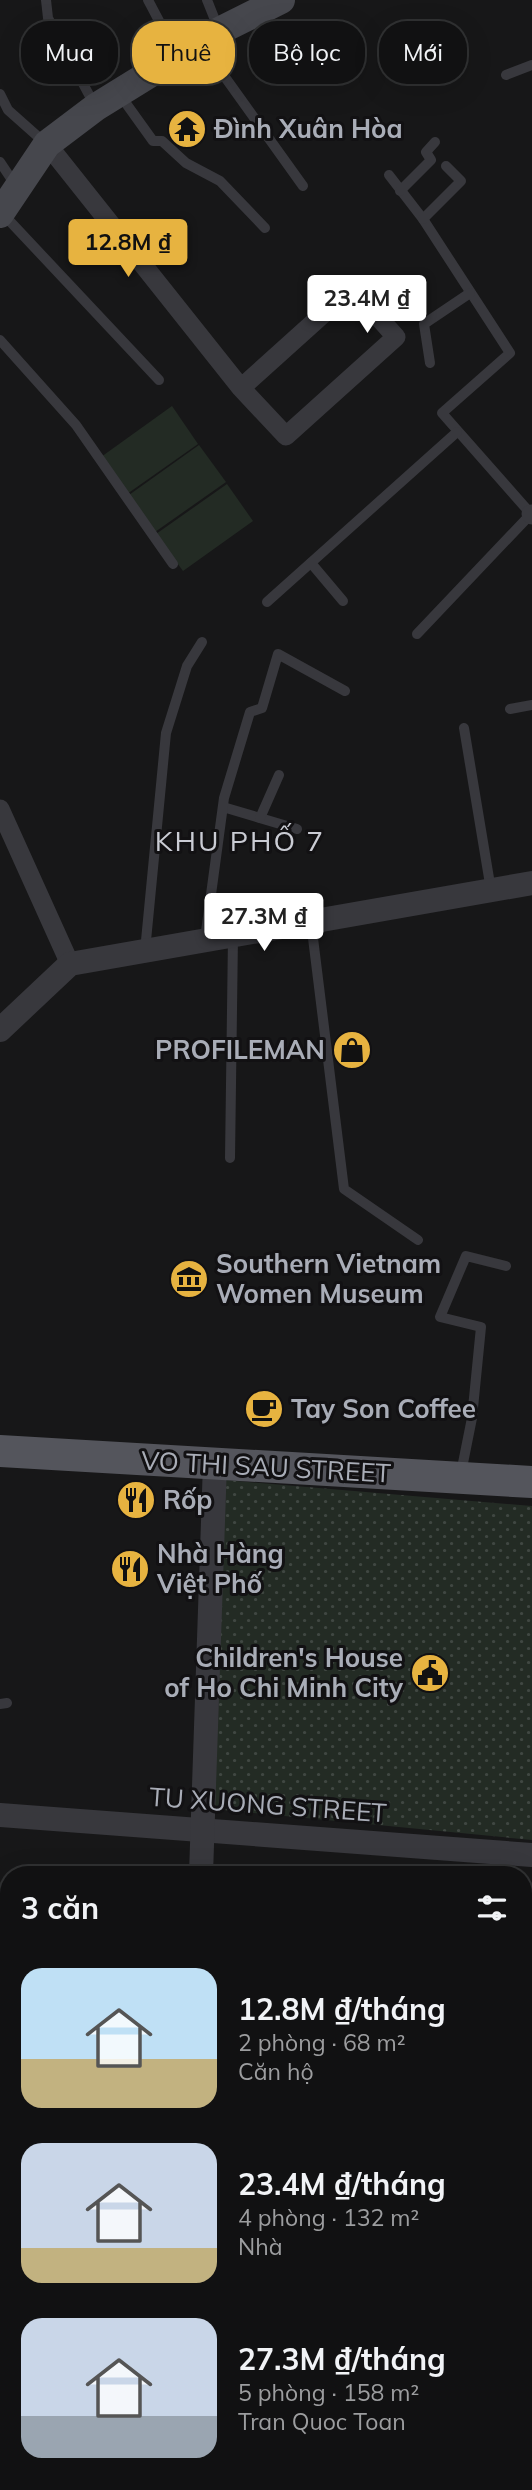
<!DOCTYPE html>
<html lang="vi">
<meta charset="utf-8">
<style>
:root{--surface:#111112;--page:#1e1f20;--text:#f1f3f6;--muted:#9c9d9f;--line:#303132;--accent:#e7b340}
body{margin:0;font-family:Mulish,sans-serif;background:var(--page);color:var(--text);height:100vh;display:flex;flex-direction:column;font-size:26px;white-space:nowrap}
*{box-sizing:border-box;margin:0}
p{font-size:23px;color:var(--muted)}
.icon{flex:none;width:38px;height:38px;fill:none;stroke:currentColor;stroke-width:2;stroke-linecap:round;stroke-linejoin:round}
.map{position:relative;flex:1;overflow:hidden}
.details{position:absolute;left:0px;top:1866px;width:532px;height:625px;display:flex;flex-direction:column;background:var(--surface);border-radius:28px 28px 0 0;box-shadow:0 7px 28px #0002,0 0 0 2px var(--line)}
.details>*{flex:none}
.hud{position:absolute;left:21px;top:21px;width:490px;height:63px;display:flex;gap:14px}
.price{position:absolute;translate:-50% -60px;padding:0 16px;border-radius:7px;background:#fff;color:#222;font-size:23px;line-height:46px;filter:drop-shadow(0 2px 4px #0008)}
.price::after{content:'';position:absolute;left:50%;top:42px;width:21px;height:16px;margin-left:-10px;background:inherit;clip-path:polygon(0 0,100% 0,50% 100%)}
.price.current{background:var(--accent);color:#111}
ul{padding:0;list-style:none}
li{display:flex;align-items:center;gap:21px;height:175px;padding:0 21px}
li span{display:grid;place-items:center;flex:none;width:196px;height:140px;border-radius:21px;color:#555}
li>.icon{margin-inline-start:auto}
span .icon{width:84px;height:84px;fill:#fffc;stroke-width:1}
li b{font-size:30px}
h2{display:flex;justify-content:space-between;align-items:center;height:84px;padding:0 21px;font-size:30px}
.chip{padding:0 24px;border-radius:28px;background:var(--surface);box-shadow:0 7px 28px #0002,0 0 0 2px var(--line);font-size:24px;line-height:63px}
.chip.current{background:var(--accent);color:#111}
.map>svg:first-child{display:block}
.grass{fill:url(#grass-dots)}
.pitch{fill:#232b24}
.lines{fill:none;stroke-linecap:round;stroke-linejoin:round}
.service{stroke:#38383d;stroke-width:10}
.minor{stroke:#38383d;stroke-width:19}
.tertiary{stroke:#38383d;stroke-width:24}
.secondary{stroke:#46474d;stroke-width:28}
.primary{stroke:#54555c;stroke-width:32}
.labels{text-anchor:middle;stroke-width:6;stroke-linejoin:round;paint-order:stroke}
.poi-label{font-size:26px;font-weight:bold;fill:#a9adb7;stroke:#121113;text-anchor:start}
.street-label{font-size:26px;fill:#a9adb7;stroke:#121113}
.neighbourhood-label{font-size:28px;letter-spacing:2px;fill:#caccd4;stroke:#121113}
</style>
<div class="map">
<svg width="532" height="2490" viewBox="0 0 532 2490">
<defs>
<pattern id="grass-dots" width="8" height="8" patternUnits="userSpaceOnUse" patternTransform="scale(1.75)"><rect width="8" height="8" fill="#232b24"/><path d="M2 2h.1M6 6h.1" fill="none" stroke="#404742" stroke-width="1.8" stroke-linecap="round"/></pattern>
</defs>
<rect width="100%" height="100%" fill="#171718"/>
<polygon class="grass" points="225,1480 532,1506 532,1840 213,1809"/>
<g class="pitch">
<polygon points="172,406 198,444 127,494 101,457"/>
<polygon points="199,445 226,482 155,532 129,495"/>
<polygon points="227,484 253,521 183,571 156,534"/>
</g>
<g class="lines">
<g class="service">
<polyline points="46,0 48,18 95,106"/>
<polyline points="148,0 177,55"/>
<polyline points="207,0 219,30"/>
<polyline points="202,45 303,186"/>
<polyline points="506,75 532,65"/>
<polyline points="0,94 8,110 44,142"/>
<polyline points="120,95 153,141 162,141 186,163 220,181 265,228"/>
<polyline points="0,162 16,186"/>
<polyline points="389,175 423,219 510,353 442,413 531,514 417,634"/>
<polyline points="400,191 431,160 426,152 435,142"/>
<polyline points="4,215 159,380"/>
<polyline points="423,219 461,181 446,166"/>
<polyline points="0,340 76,425 173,564"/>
<polyline points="430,363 424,324 470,293"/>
<polyline points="311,563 343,601"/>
<polyline points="267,602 457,432"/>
<polyline points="510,709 532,705"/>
<polyline points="464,728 491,890"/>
<polyline points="223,807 297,829"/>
<polyline points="260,818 279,775"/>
<polyline points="311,922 344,1189 418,1240"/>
<polyline points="205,939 224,798 250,712 262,708 278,654 345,691"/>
<polyline points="145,951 166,733 187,666 202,642"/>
<polyline points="230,1158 233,936"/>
<polyline points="461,1473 472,1418 481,1327 440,1317 466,1256 506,1266"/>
<polyline points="0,1704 7,1703"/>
</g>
<g class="minor">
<polyline points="47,144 241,388 286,436 396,337 352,288 241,388"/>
<polyline points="531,514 532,515"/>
<polyline points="0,809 70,964"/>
</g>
<g class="tertiary">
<polyline points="0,1030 70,964 532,883"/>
<polyline points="0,1815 532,1855"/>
<polyline points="201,1874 215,1463"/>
<polyline points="180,2490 180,2482"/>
</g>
<polyline class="secondary" points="0,214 47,144 96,107 219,31 281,0"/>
<g class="primary">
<polyline points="0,1451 532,1482"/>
<polyline points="0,2177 9,2178"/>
<polyline points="523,2224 532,2225"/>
</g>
</g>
<defs>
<symbol id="temple-disc" viewBox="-11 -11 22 22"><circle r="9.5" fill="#e7b340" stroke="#121113"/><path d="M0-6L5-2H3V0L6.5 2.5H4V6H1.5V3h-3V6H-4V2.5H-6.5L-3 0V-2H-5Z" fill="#111"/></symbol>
<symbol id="shop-disc" viewBox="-11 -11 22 22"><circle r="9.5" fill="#e7b340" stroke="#121113"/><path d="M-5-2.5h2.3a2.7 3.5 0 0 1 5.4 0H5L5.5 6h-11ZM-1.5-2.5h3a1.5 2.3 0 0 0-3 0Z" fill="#111"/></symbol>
<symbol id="museum-disc" viewBox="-11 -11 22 22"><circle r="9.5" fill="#e7b340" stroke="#121113"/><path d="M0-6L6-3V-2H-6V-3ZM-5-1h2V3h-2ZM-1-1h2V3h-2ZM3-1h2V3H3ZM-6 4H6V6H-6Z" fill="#111"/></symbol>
<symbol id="cafe-disc" viewBox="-11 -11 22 22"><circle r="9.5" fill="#e7b340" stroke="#121113"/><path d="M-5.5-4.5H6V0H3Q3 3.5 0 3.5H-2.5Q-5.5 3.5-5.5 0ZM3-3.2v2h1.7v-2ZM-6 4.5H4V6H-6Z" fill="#111"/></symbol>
<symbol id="restaurant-disc" viewBox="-11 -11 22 22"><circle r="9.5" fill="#e7b340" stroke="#121113"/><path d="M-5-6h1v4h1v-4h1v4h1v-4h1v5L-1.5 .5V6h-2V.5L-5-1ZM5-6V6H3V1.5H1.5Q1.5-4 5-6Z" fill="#111"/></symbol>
<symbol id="civic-disc" viewBox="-11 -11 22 22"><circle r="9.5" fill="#e7b340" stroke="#121113"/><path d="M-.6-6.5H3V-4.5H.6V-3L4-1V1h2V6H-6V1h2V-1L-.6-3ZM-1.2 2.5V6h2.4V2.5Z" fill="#111"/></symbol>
</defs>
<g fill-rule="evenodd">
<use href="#temple-disc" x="165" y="107" width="44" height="44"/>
<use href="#shop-disc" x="330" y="1028" width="44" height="44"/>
<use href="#museum-disc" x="167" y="1257" width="44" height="44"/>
<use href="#cafe-disc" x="242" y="1387" width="44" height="44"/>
<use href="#restaurant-disc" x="114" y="1478" width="44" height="44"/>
<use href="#restaurant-disc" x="108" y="1547" width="44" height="44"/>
<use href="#civic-disc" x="408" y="1651" width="44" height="44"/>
</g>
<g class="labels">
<g class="poi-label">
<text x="214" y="138">Đình Xuân Hòa</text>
<text x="325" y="1059" text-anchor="end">PROFILEMAN</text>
<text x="216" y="1273">Southern Vietnam<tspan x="216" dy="30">Women Museum</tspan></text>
<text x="291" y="1418">Tay Son Coffee</text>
<text x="163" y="1509">Rốp</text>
<text x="157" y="1563">Nhà Hàng<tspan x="157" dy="30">Việt Phố</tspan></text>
<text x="403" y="1667" text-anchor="end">Children's House<tspan x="403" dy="30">of Ho Chi Minh City</tspan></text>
</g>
<g class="street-label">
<text transform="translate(266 1467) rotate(3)" y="9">VO THI SAU STREET</text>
<text transform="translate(268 1805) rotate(4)" y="9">TU XUONG STREET</text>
</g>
<g class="neighbourhood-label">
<text x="240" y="851">KHU PHỐ 7</text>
</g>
</g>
</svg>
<b class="price current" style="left:128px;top:279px">12.8M ₫</b>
<b class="price" style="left:367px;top:335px">23.4M ₫</b>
<b class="price" style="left:264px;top:953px">27.3M ₫</b>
<div class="hud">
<a class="chip">Mua</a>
<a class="chip current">Thuê</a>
<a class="chip">Bộ lọc</a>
<a class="chip">Mới</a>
</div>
<section class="details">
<h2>3 căn<svg class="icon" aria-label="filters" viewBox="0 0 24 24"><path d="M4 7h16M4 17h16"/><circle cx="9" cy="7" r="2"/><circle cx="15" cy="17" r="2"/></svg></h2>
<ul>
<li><span style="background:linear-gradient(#bfe0f5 65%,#c2b280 0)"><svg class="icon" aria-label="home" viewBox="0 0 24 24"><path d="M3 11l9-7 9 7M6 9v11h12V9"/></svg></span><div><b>12.8M ₫/tháng</b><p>2 phòng · 68 m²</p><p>Căn hộ</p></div></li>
<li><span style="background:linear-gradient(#c9d6e8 75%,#c2b280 0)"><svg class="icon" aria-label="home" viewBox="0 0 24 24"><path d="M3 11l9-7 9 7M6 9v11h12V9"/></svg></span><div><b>23.4M ₫/tháng</b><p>4 phòng · 132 m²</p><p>Nhà</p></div></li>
<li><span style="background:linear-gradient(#c9d6e8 70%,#9aa5b1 0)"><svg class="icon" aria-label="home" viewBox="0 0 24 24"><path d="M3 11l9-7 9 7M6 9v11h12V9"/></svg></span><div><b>27.3M ₫/tháng</b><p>5 phòng · 158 m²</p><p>Tran Quoc Toan</p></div></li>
</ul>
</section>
</div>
